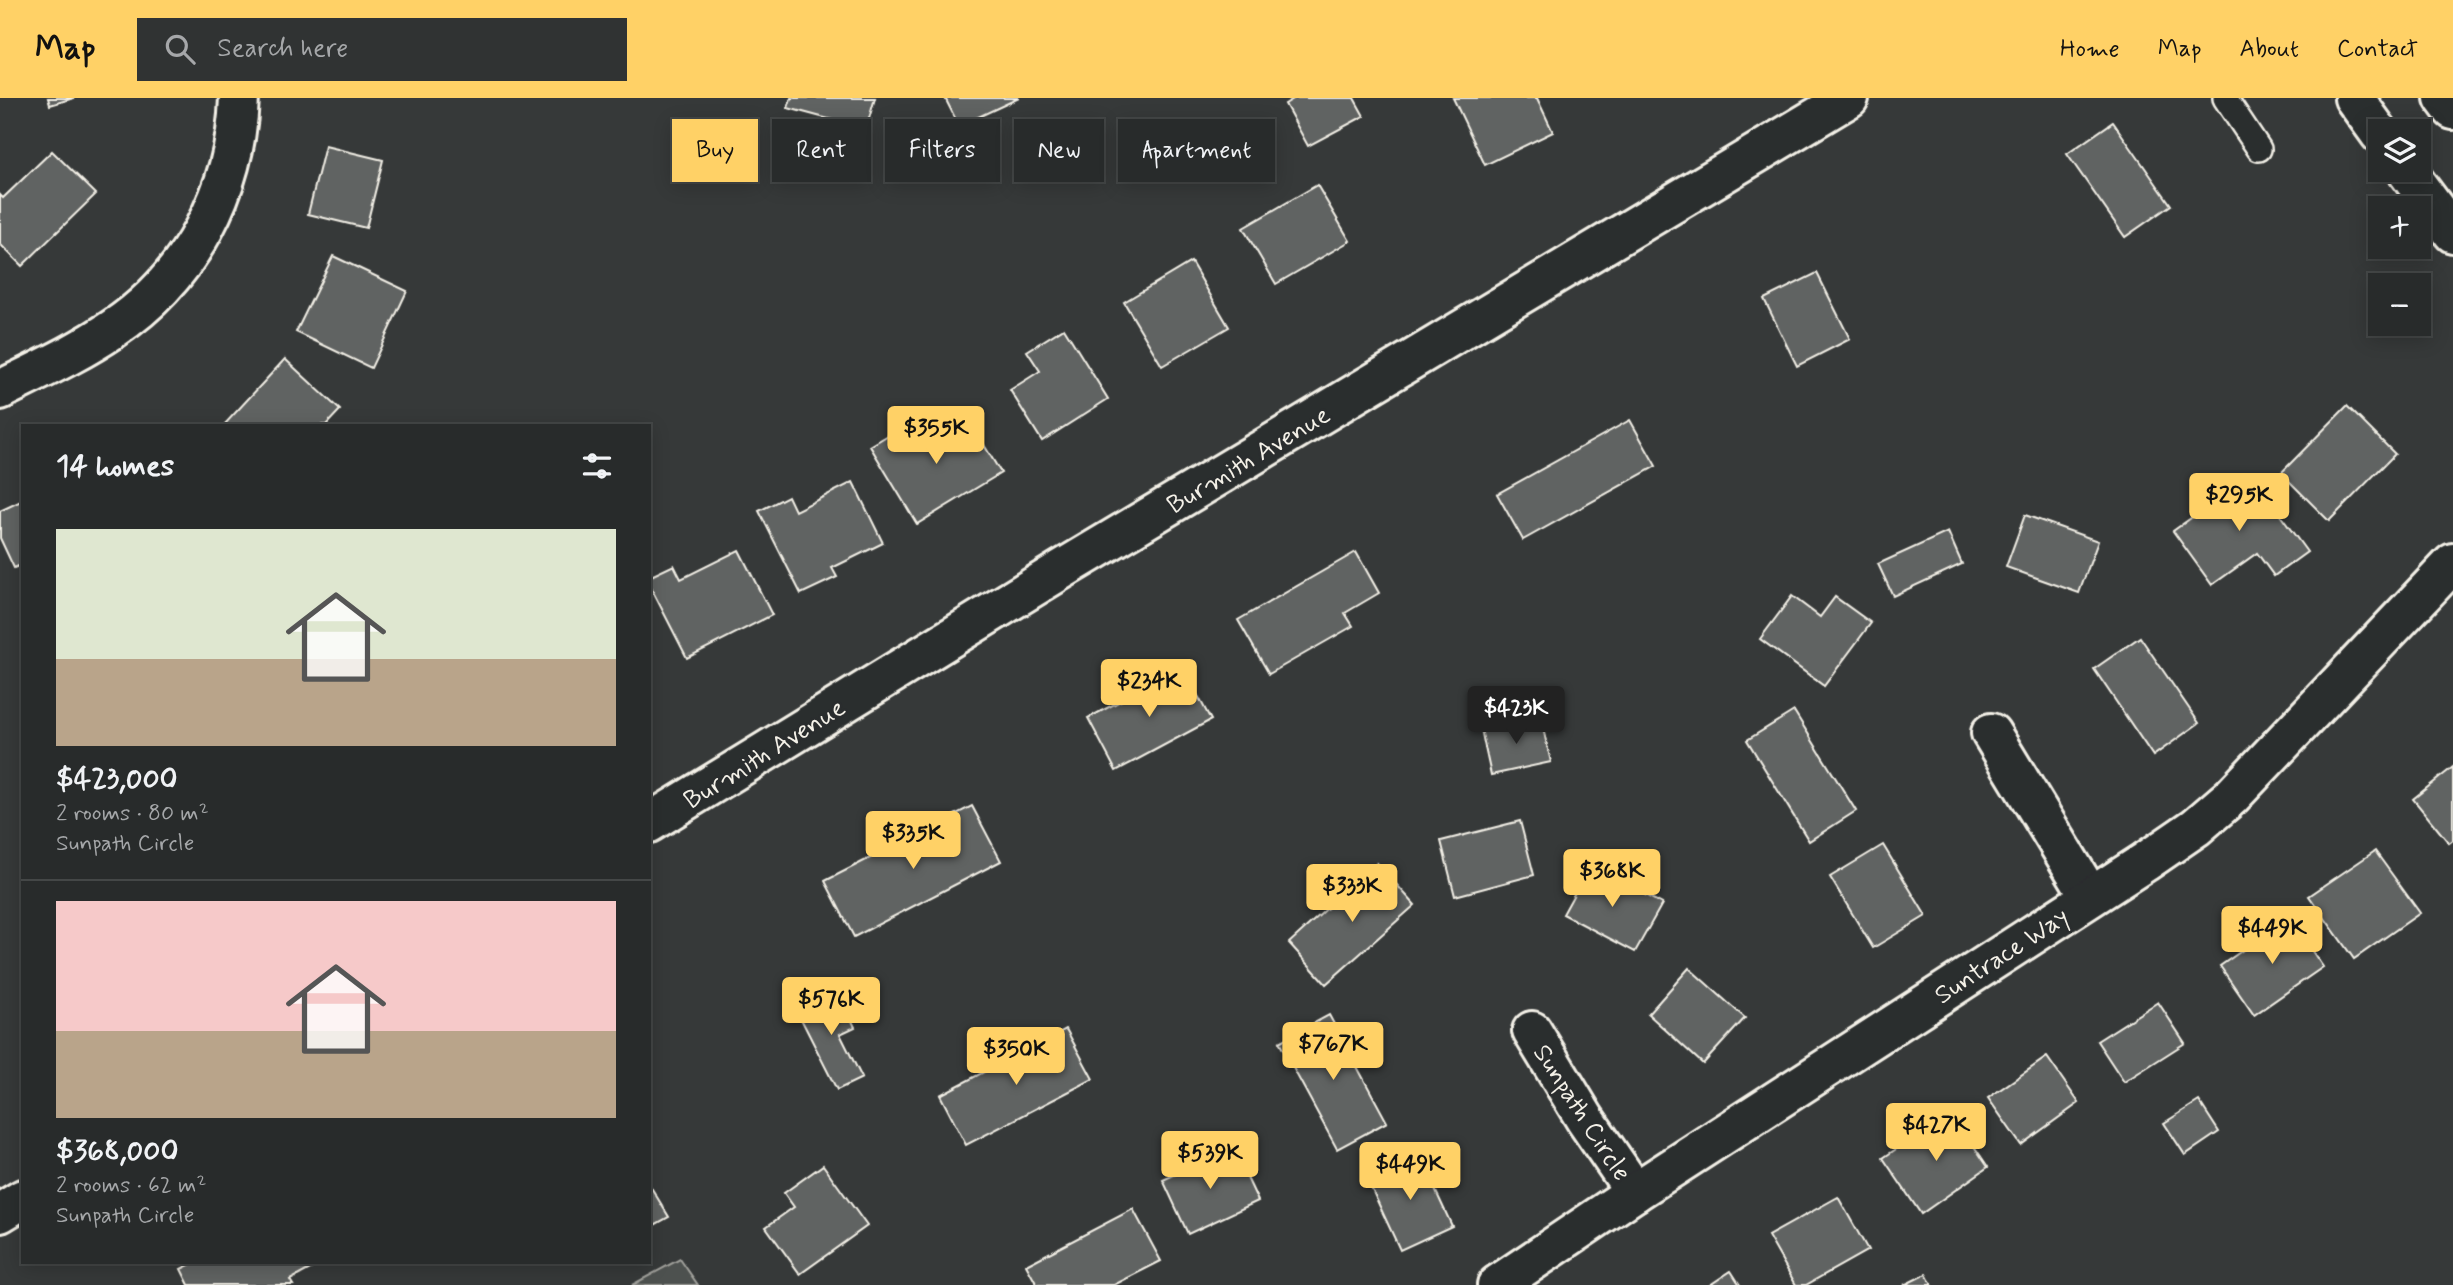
<!DOCTYPE html>
<meta charset="utf-8">
<style>
:root{--surface:#282b2b;--page:#303333;--text:#f1f3f6;--muted:#a5a7a9;--line:#444747;--accent:#ffd166}
body{margin:0;font-family:Mynerve,sans-serif;background:var(--page);color:var(--text);height:100vh;display:flex;flex-direction:column;font-size:26px;white-space:nowrap}
*{box-sizing:border-box;margin:0}
p{font-size:23px;color:var(--muted)}
.icon{flex:none;width:38px;height:38px;fill:none;stroke:currentColor;stroke-width:2;stroke-linecap:round;stroke-linejoin:round}
.map{position:relative;flex:1;overflow:hidden}
.sheet{position:absolute;left:21px;top:326px;width:630px;height:840px;display:flex;flex-direction:column;background:var(--surface);border-radius:0px;box-shadow:0 4px 18px #0003,0 0 0 2px var(--line)}
.sheet>*{flex:none}
.hud{position:absolute;left:672px;top:21px;width:665px;height:63px;display:flex;gap:14px}
.tools{position:absolute;left:2368px;top:21px;display:grid;gap:14px}
.tools a{display:grid;place-items:center;width:63px;height:63px;border-radius:0px;background:var(--surface);box-shadow:0 4px 18px #0003,0 0 0 2px var(--line);font-size:35px}
.price{position:absolute;translate:-50% -60px;padding:0 16px;border-radius:7px;background:var(--accent);color:#111;font-size:23px;line-height:46px;filter:drop-shadow(0 2px 4px #0008)}
.price::after{content:'';position:absolute;left:50%;top:42px;width:21px;height:16px;margin-left:-10px;background:inherit;clip-path:polygon(0 0,100% 0,50% 100%)}
.price.selected{background:#222;color:#fff}
ul{padding:0;list-style:none}
li{display:grid;align-content:center;gap:14px;height:371px;padding:0 35px}
li+li{border-top:2px solid var(--line)}
li span{display:grid;place-items:center;height:217px;border-radius:0px;color:#555}
li>.icon{margin-inline-start:auto}
span .icon{width:126px;height:126px;fill:#fffc;stroke-width:1}
li b{font-size:30px}
h2{display:flex;justify-content:space-between;align-items:center;height:84px;padding:0 35px;font-size:30px}
.tag{padding:0 24px;border-radius:0px;background:var(--surface);box-shadow:0 4px 18px #0003,0 0 0 2px var(--line);font-size:24px;line-height:63px}
.tag.selected{background:var(--accent);color:#111}
header{display:flex;align-items:center;gap:42px;box-sizing:border-box;height:98px;padding:0 35px;background:var(--accent);color:#111}
header strong{font-size:33px}
nav{display:flex;gap:38px;margin-inline-start:auto;font-size:24px}
.search{width:490px;height:63px;background:var(--page);display:flex;align-items:center;gap:18px;box-sizing:border-box;padding:0 24px;border-radius:0px;color:var(--muted);font-size:26px}
.map>svg:first-child{display:block}
.green{fill:#4e514f;stroke:#a1a19c;stroke-width:2}
.building{fill:#616362;stroke:#f4f1e8;stroke-width:2}
.lines{fill:none;stroke-linecap:round;stroke-linejoin:round}
.service-casing{stroke:#f4f1e8;stroke-width:28}
.minor-casing{stroke:#f4f1e8;stroke-width:44}
.secondary-casing{stroke:#f4f1e8;stroke-width:44}
.service{stroke:#2a2d2e;stroke-width:23}
.minor{stroke:#2a2d2e;stroke-width:38}
.secondary{stroke:#2a2d2e;stroke-width:38}
.labels{text-anchor:middle;stroke-width:5;stroke-linejoin:round;paint-order:stroke}
.street-label{font-size:26px;fill:#f4f1e8;stroke:#2a2d2e}
</style>
<header>
<strong>Map</strong>
<div class="search"><svg class="icon" aria-label="search" viewBox="0 0 24 24"><circle cx="10" cy="10" r="6"/><path d="M15 15l6 6"/></svg>Search here</div>
<nav><a>Home</a><a>Map</a><a>About</a><a>Contact</a></nav>
</header>
<div class="map">
<svg width="2453" height="1187" viewBox="0 0 2453 1187">
<rect width="100%" height="100%" fill="#363939"/>
<filter id="ink" filterUnits="userSpaceOnUse"><feTurbulence type="fractalNoise" baseFrequency=".0143" numOctaves="2"/><feDisplacementMap in="SourceGraphic" scale="14" xChannelSelector="R" yChannelSelector="G"/><feConvolveMatrix kernelMatrix="1 2 1 2 8 2 1 2 1" color-interpolation-filters="sRGB"/></filter>
<g filter="url(#ink)">
<polygon class="green" points="680,1161 698,1187 632,1187"/>
<g class="building">
<polygon points="48,0 74,0 50,7"/>
<polygon points="791,0 875,0 866,31 788,10"/>
<polygon points="945,0 1019,0 959,28"/>
<polygon points="1295,0 1354,0 1364,18 1308,48 1285,6"/>
<polygon points="1453,0 1537,0 1553,34 1485,67"/>
<polygon points="2113,24 2171,107 2125,139 2067,56"/>
<polygon points="325,48 383,62 366,130 308,116"/>
<polygon points="52,53 96,96 22,168 0,146 0,97 3,100"/>
<polygon points="1317,87 1350,143 1276,186 1243,130"/>
<polygon points="333,158 407,193 371,270 296,234"/>
<polygon points="1191,164 1229,229 1162,268 1124,204"/>
<polygon points="1817,175 1850,241 1797,268 1764,201"/>
<polygon points="1064,230 1108,301 1042,343 1010,292 1040,273 1027,253"/>
<polygon points="285,261 340,312 326,327 224,327"/>
<polygon points="2347,308 2395,356 2329,423 2281,375"/>
<polygon points="964,314 1001,375 917,426 870,348 900,330 910,346"/>
<polygon points="1630,322 1656,368 1523,442 1497,396"/>
<polygon points="2251,377 2307,454 2274,478 2257,455 2212,487 2173,433"/>
<polygon points="853,384 883,445 832,470 837,479 801,496 759,413 788,398 795,413"/>
<polygon points="23,402 23,466 14,470 0,440 0,413"/>
<polygon points="2025,417 2098,443 2079,495 2006,469"/>
<polygon points="1948,434 1962,466 1893,498 1878,466"/>
<polygon points="739,452 772,517 687,560 649,486 649,479 674,467 681,481"/>
<polygon points="1356,454 1379,495 1345,515 1353,528 1269,576 1238,522"/>
<polygon points="1792,498 1820,519 1835,499 1871,525 1824,588 1760,541"/>
<polygon points="2140,539 2199,625 2153,658 2094,571"/>
<polygon points="1183,570 1211,622 1116,673 1088,620"/>
<polygon points="1794,613 1856,713 1809,743 1747,642"/>
<polygon points="1540,618 1551,664 1491,677 1481,631"/>
<polygon points="2453,669 2453,742 2449,745 2413,701"/>
<polygon points="972,708 1001,763 854,839 825,783"/>
<polygon points="1520,723 1534,777 1455,798 1441,743"/>
<polygon points="1883,747 1926,818 1873,850 1830,779"/>
<polygon points="2375,753 2420,815 2354,861 2309,798"/>
<polygon points="1377,765 1415,807 1326,886 1289,845"/>
<polygon points="1590,767 1662,806 1635,854 1563,816"/>
<polygon points="2289,820 2323,869 2254,917 2220,868"/>
<polygon points="1689,870 1745,920 1703,966 1648,916"/>
<polygon points="837,892 855,929 840,936 862,980 837,992 796,911"/>
<polygon points="2158,904 2185,945 2124,984 2097,943"/>
<polygon points="1329,917 1387,1024 1337,1051 1279,944"/>
<polygon points="1066,931 1093,981 966,1047 940,997"/>
<polygon points="2047,959 2079,1005 2021,1047 1988,1000"/>
<polygon points="2199,1003 2219,1034 2185,1057 2164,1025"/>
<polygon points="1951,1014 1988,1069 1921,1116 1883,1060"/>
<polygon points="1233,1050 1258,1103 1188,1136 1163,1082"/>
<polygon points="1419,1057 1452,1128 1400,1152 1367,1081"/>
<polygon points="823,1067 867,1128 800,1176 766,1129 794,1109 784,1095"/>
<polygon points="649,1086 669,1119 649,1130"/>
<polygon points="1838,1099 1868,1152 1806,1187 1796,1187 1768,1138"/>
<polygon points="1133,1111 1161,1163 1114,1187 1037,1187 1026,1167"/>
<polygon points="195,1164 323,1164 290,1182 293,1187 189,1187 181,1171"/>
<polygon points="1731,1173 1740,1187 1710,1187"/>
<polygon points="1926,1176 1932,1187 1904,1187"/>
</g>
<g class="lines">
<defs>
<polyline id="service" points="2225,0 2259,51"/>
<g id="minor">
<path d="M0 292C38 273 78 255 113 231 190 180 236 92 239 0"/>
<polyline points="1991,635 2090,798"/>
<polyline points="649,725 1061,472 1849,0"/>
<polyline points="1532,933 1585,1021 1635,1094"/>
<polyline points="0,1115 23,1101"/>
<polyline points="1497,1187 1635,1094 2145,764 2196,729 2232,698 2453,465"/>
</g>
<g id="secondary">
<polyline points="2354,0 2380,36"/>
<polyline points="2444,0 2453,12"/>
<polyline points="2406,72 2453,135"/>
</g>
</defs>
<use href="#service" class="service-casing"/>
<use href="#minor" class="minor-casing"/>
<use href="#secondary" class="secondary-casing"/>
<use href="#service" class="service"/>
<use href="#minor" class="minor"/>
<use href="#secondary" class="secondary"/>
</g>
</g>
<g class="labels">
<g class="street-label">
<text transform="translate(1248 361) rotate(-31)" y="9">Burmith Avenue</text>
<text transform="translate(764 655) rotate(-32)" y="9">Burmith Avenue</text>
<text transform="translate(2001 857) rotate(-33)" y="9">Suntrace Way</text>
<text transform="translate(1583 1014) rotate(57)" y="9">Sunpath Circle</text>
</g>
</g>
</svg>
<div class="tools">
<a><svg class="icon" aria-label="layers" viewBox="0 0 24 24"><path d="M12 4l9 5-9 5-9-5zM3 14l9 5 9-5"/></svg></a>
<a>+</a>
<a>−</a>
</div>
<b class="price" style="left:936px;top:368px">$355K</b>
<b class="price" style="left:2239px;top:435px">$295K</b>
<b class="price" style="left:1149px;top:621px">$234K</b>
<b class="price selected" style="left:1516px;top:648px">$423K</b>
<b class="price" style="left:913px;top:773px">$335K</b>
<b class="price" style="left:1612px;top:811px">$368K</b>
<b class="price" style="left:1352px;top:826px">$333K</b>
<b class="price" style="left:2272px;top:868px">$449K</b>
<b class="price" style="left:831px;top:939px">$576K</b>
<b class="price" style="left:1333px;top:984px">$767K</b>
<b class="price" style="left:1016px;top:989px">$350K</b>
<b class="price" style="left:1936px;top:1065px">$427K</b>
<b class="price" style="left:1210px;top:1093px">$539K</b>
<b class="price" style="left:1410px;top:1104px">$449K</b>
<div class="hud">
<a class="tag selected">Buy</a>
<a class="tag">Rent</a>
<a class="tag">Filters</a>
<a class="tag">New</a>
<a class="tag">Apartment</a>
</div>
<section class="sheet">
<h2>14 homes<svg class="icon" aria-label="filters" viewBox="0 0 24 24"><path d="M4 7h16M4 17h16"/><circle cx="9" cy="7" r="2"/><circle cx="15" cy="17" r="2"/></svg></h2>
<ul>
<li><span style="background:linear-gradient(#dfe7d0 60%,#b9a48a 0)"><svg class="icon" aria-label="home" viewBox="0 0 24 24"><path d="M3 11l9-7 9 7M6 9v11h12V9"/></svg></span><div><b>$423,000</b><p>2 rooms · 80 m²</p><p>Sunpath Circle</p></div></li>
<li><span style="background:linear-gradient(#f6c9c9 60%,#b9a48a 0)"><svg class="icon" aria-label="home" viewBox="0 0 24 24"><path d="M3 11l9-7 9 7M6 9v11h12V9"/></svg></span><div><b>$368,000</b><p>2 rooms · 62 m²</p><p>Sunpath Circle</p></div></li>
</ul>
</section>
</div>
